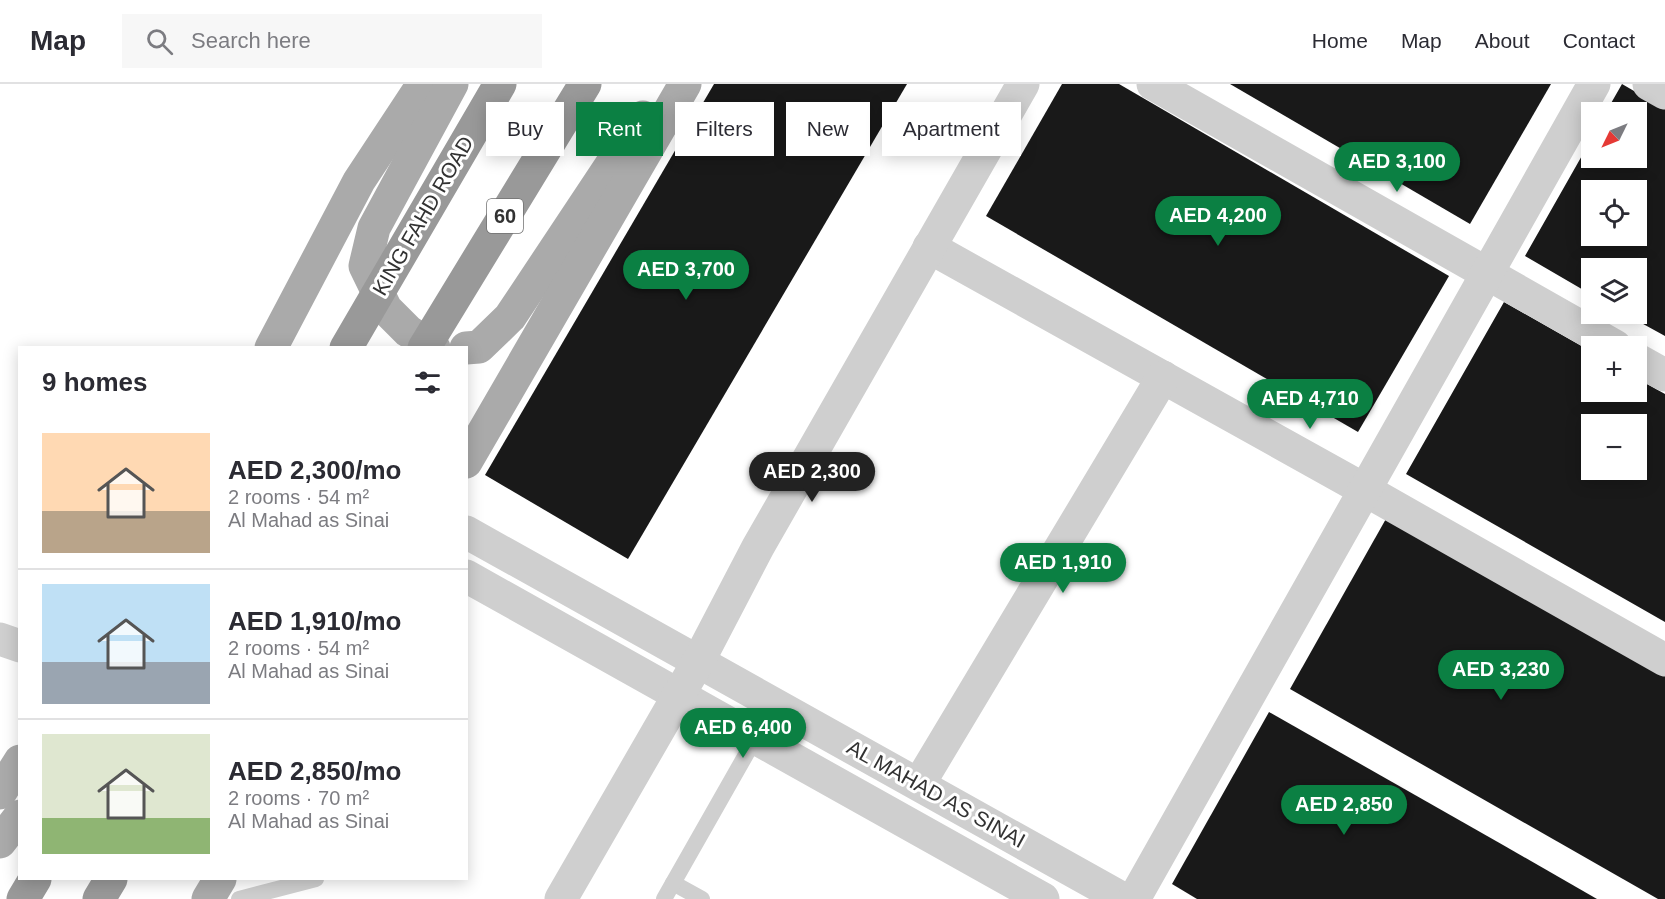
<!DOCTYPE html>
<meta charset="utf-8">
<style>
:root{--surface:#fff;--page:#f7f7f7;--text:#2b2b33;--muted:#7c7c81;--line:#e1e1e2;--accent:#0b8043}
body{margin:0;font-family:Arial,sans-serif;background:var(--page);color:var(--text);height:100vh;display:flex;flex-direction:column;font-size:22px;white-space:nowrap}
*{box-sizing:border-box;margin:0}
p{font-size:20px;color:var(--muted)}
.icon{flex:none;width:33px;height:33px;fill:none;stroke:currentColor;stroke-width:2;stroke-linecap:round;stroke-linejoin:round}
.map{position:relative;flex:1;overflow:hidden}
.details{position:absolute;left:18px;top:262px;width:450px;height:534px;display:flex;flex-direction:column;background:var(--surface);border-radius:0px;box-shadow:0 3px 15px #0003}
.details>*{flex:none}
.top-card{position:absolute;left:486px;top:18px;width:570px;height:54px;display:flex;gap:12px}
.needle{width:39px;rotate:227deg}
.buttons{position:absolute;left:1581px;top:18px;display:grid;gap:12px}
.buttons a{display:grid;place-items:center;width:66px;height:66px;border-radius:0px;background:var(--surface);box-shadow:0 3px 15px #0003;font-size:30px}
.price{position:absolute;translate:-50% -51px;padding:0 14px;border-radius:21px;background:var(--accent);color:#fff;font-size:20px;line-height:39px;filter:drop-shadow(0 2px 3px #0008)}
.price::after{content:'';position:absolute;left:50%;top:36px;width:18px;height:14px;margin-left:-9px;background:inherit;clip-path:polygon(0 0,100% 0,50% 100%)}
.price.on{background:#222;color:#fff}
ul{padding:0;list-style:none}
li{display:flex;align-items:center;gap:18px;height:150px;padding:0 24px}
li+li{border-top:2px solid var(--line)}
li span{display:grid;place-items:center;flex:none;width:168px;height:120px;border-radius:0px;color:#555}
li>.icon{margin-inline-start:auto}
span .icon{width:72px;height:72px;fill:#fffc;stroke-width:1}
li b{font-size:26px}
h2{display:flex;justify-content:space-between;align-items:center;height:72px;padding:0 24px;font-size:26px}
.chip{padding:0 21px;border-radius:0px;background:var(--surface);box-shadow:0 3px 15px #0003;font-size:21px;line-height:54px}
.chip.on{background:var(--accent);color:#fff}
header{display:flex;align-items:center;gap:36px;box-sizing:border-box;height:84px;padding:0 30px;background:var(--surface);border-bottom:2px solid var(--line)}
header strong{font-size:28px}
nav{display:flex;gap:33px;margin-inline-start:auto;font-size:21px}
.search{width:420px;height:54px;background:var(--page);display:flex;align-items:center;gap:15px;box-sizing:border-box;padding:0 21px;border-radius:0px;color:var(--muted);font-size:22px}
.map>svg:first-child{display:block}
.building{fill:#191919;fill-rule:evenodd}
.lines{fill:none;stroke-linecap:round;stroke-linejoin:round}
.lane{stroke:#cfcfcf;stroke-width:16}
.street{stroke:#cfcfcf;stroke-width:33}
.primary{stroke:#aaa;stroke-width:33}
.highway{stroke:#999;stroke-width:33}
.highway-bridge{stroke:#999;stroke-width:33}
.labels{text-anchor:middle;stroke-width:6;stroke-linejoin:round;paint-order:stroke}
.shield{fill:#fff;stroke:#707070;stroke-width:1.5}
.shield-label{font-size:20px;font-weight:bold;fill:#323232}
.street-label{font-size:21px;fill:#323232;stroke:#fff}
</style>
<header>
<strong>Map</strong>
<div class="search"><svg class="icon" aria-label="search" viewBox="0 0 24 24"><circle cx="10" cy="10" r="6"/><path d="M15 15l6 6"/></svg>Search here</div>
<nav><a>Home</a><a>Map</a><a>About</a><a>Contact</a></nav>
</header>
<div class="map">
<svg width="1665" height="815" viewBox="0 0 1665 815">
<rect width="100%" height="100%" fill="#fff"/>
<g class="building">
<polygon points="714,0 907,0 628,475 485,391"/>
<polygon points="1062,0 1119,0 1449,192 1358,348 986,132"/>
<polygon points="1230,0 1551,0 1470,140"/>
<path d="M1622 0 1665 25V252L1625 230H1636V184H1592V211L1525 172 1592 54V74H1636V28H1606ZM1592 106H1636V152H1592Z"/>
<path d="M1504 218 1592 268V308H1636V294L1665 310V538L1406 390ZM1592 340H1636V386H1592Z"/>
<polygon points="1387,433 1665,591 1665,815 1658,815 1290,605"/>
<polygon points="1269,628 1503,761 1597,815 1197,815 1172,800"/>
</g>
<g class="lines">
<g class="lane">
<polyline points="673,799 702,815"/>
<polyline points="239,815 316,795"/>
<polyline points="664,815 756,653"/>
</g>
<g class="street">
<polyline points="1153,0 1615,262"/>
<polyline points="1649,0 1665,9"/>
<polyline points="929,163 1365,406 1665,576"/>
<polyline points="1636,275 1665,291"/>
<polyline points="466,448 1123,815"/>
<polyline points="466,492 1043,815"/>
<polyline points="0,555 20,562"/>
<polyline points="919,700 1163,293"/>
<polyline points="561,815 699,576 758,463 1023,0"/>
<polyline points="1134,815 1594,0"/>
</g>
<g class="primary">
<polyline points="271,264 359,97 423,0"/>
<polyline points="434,264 408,247 386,225 365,182 374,144 452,0"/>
<polyline points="466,264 479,263 510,233 643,33"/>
<polyline points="466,378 685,0"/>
<polyline points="0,709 20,677"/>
<polyline points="0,758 20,732"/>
<polyline points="208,815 220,795"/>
</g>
<g class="highway">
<polyline points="23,815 35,795"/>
<polyline points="99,815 111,795"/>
</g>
<g class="highway-bridge">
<polyline points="346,264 500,0"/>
<polyline points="424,264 585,0"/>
</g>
</g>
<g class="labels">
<rect class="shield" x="487" y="115" width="36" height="34" rx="4.5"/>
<g class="shield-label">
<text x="505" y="139">60</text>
</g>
<g class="street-label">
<text transform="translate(423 132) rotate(-60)" y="7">KING FAHD ROAD</text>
<text transform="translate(936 710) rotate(29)" y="7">AL MAHAD AS SINAI</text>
</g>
</g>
</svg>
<div class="buttons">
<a><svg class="needle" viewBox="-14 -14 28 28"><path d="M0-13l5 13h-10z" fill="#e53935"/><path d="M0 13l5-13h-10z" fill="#7c7c81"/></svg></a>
<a><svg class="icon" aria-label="locate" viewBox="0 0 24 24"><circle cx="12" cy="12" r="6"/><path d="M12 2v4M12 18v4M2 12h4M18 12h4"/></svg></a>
<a><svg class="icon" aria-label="layers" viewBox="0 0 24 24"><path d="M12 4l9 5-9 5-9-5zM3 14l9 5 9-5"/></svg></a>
<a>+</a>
<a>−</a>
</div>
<b class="price" style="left:1397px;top:109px">AED 3,100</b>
<b class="price" style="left:1218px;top:163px">AED 4,200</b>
<b class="price" style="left:686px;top:217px">AED 3,700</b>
<b class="price" style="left:1310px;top:346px">AED 4,710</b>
<b class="price on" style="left:812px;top:419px">AED 2,300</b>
<b class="price" style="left:1063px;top:510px">AED 1,910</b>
<b class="price" style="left:1501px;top:617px">AED 3,230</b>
<b class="price" style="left:743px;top:675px">AED 6,400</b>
<b class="price" style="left:1344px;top:752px">AED 2,850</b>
<div class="top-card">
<a class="chip">Buy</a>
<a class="chip on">Rent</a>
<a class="chip">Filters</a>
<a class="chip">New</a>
<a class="chip">Apartment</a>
</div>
<section class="details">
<h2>9 homes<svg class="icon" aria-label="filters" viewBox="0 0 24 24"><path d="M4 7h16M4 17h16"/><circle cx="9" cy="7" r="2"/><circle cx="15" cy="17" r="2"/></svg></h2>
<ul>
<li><span style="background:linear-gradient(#ffd9b3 65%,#b9a48a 0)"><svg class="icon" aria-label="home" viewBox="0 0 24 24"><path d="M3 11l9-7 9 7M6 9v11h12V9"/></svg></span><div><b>AED 2,300/mo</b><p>2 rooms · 54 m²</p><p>Al Mahad as Sinai</p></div></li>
<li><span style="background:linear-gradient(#bfe0f5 65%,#9aa5b1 0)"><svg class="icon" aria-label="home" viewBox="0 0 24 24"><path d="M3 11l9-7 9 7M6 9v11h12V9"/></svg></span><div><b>AED 1,910/mo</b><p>2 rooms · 54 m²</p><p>Al Mahad as Sinai</p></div></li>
<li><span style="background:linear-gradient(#dfe7d0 70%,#8fb573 0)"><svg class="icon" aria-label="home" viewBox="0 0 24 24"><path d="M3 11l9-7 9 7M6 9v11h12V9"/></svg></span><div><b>AED 2,850/mo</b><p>2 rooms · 70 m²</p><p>Al Mahad as Sinai</p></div></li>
</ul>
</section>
</div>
